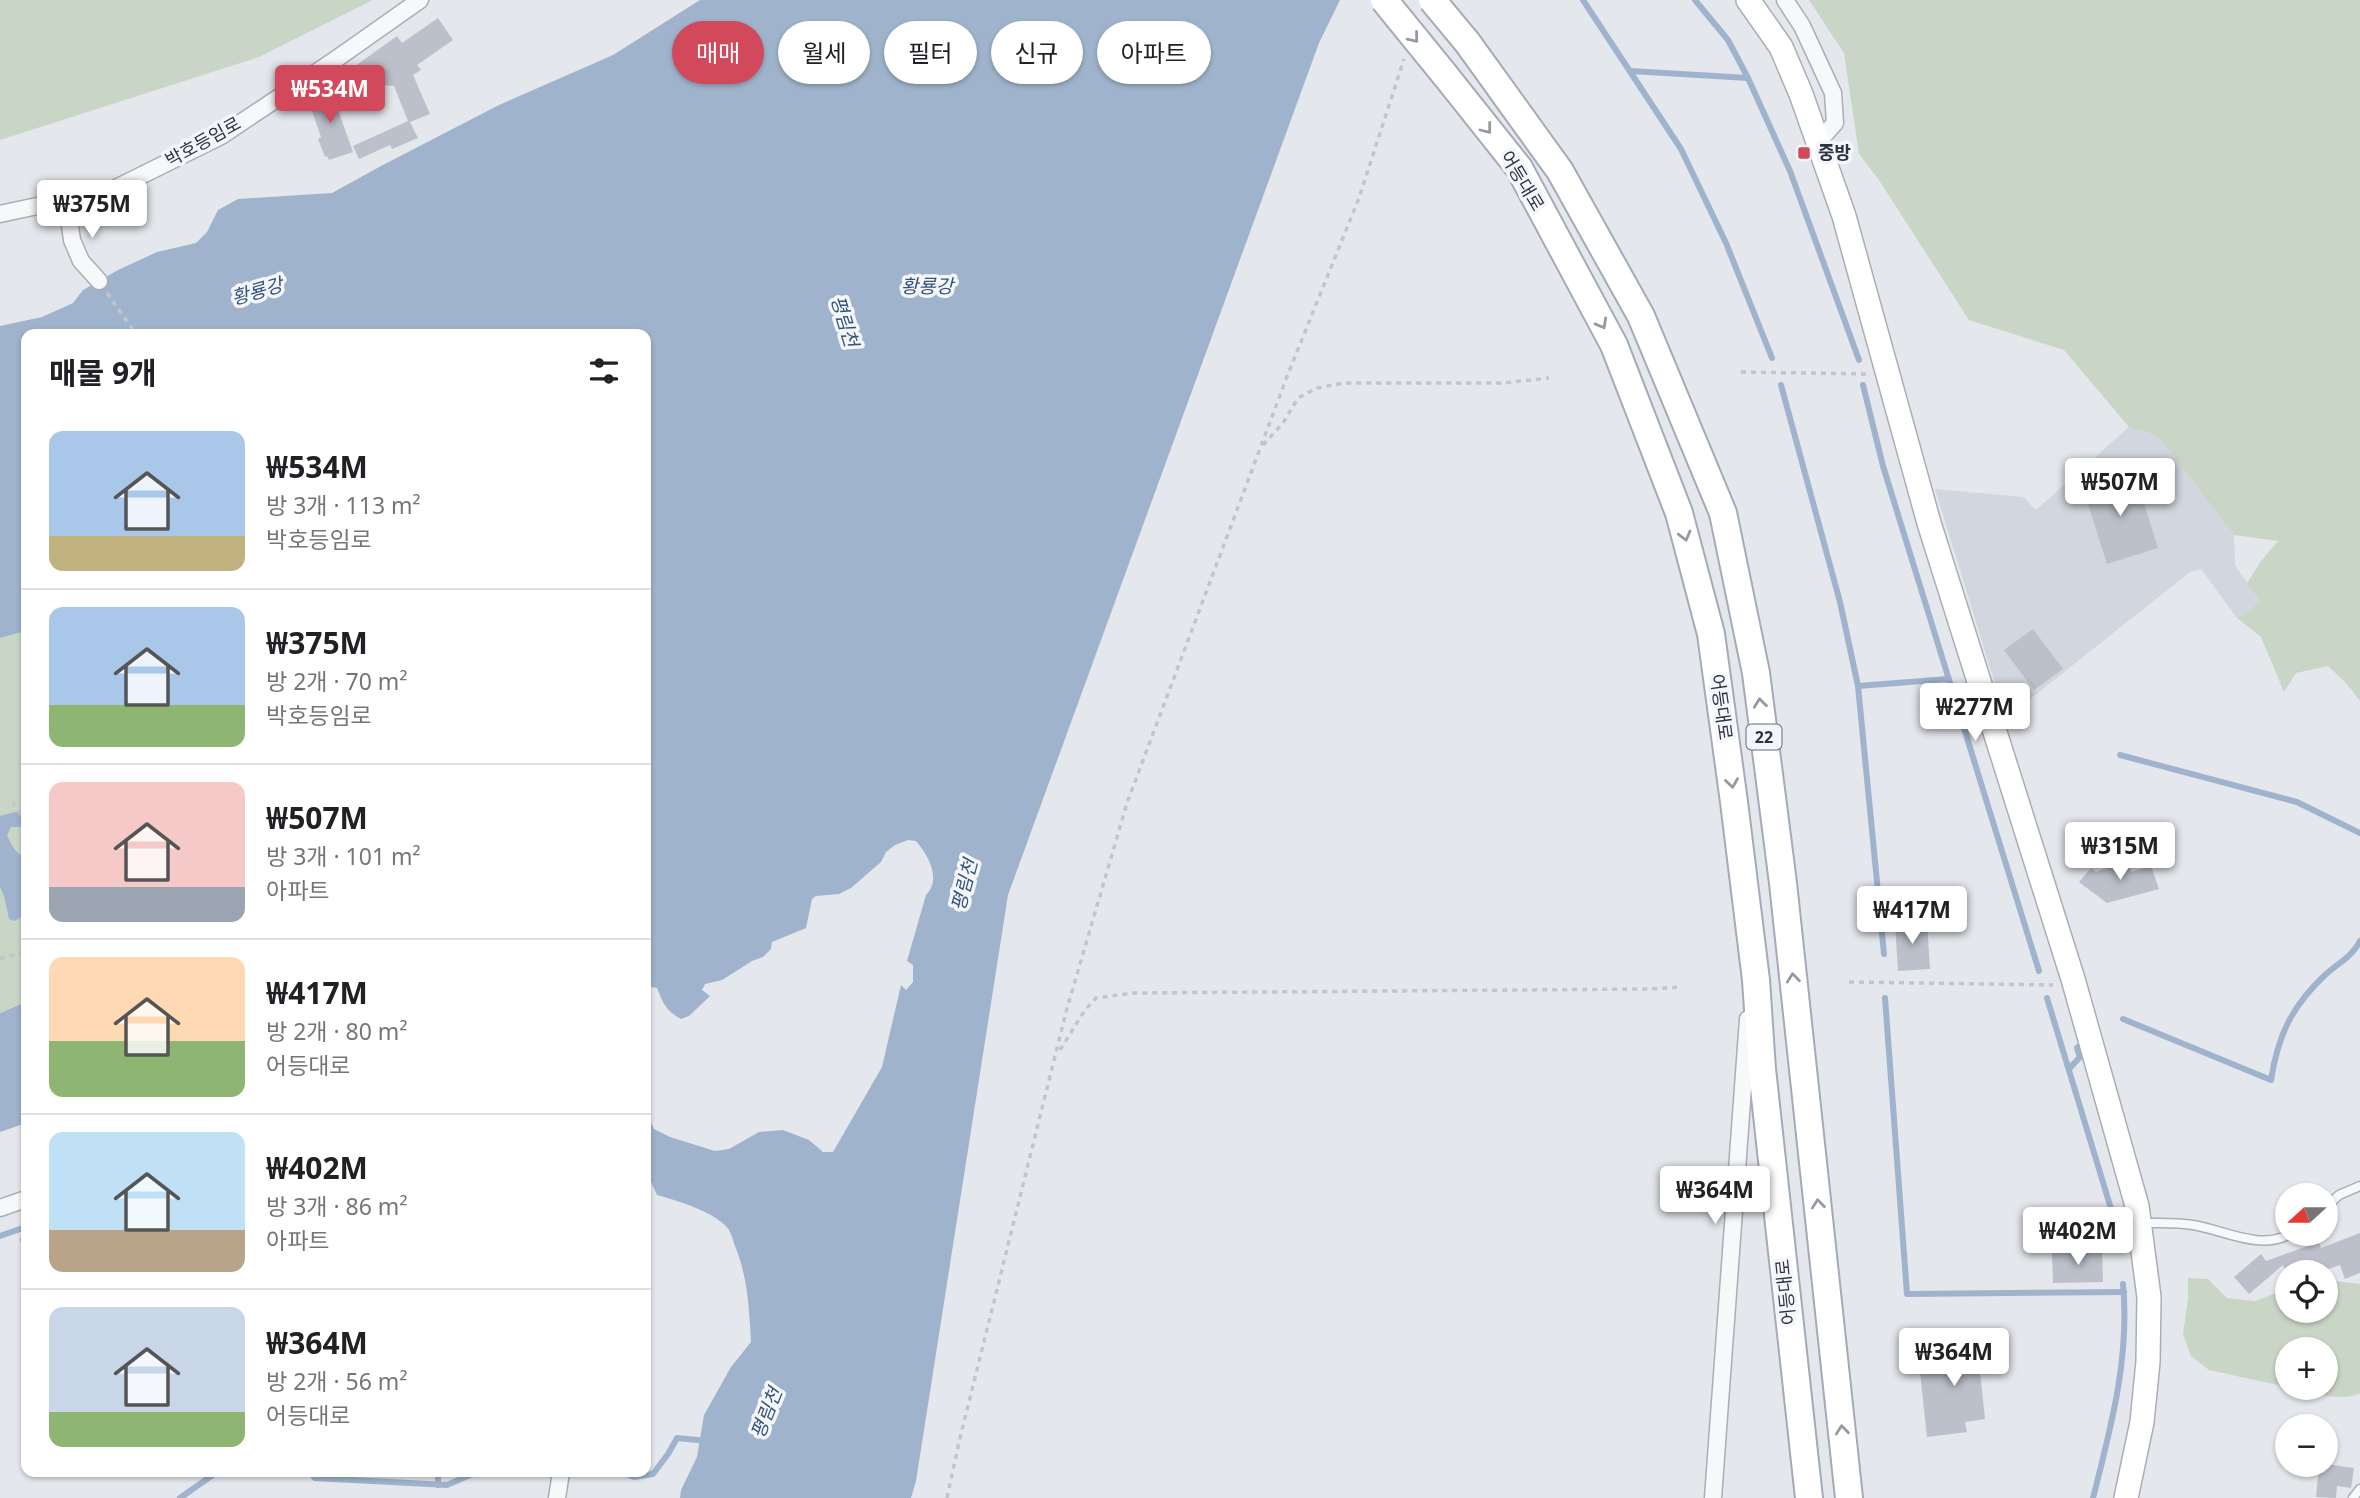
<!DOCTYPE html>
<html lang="ko">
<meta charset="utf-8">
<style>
:root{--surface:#fff;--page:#f6f6f6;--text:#202124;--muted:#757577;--line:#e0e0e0;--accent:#d1495b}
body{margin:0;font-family:"Noto Sans","Noto Sans KR",sans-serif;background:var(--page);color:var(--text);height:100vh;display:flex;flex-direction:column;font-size:26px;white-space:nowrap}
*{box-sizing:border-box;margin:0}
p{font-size:23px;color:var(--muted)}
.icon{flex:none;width:38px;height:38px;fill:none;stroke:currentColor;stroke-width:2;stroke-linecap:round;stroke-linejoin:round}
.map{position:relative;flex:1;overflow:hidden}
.details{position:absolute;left:21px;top:329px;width:630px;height:1148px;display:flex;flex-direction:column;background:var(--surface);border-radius:14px;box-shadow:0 2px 5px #0004}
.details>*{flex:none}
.top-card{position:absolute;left:672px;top:21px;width:665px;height:63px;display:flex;gap:14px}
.needle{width:46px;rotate:249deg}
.fabs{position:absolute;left:2275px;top:1183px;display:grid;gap:14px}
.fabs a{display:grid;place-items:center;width:63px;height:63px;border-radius:50%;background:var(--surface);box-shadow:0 2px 5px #0004;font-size:35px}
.price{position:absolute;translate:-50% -60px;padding:0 16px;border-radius:7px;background:#fff;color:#222;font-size:23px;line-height:46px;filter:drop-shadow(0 2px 4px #0008)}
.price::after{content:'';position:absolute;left:50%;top:42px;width:21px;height:16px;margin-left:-10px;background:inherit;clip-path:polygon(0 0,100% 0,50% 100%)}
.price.active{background:var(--accent);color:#fff}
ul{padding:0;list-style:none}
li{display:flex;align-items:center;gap:21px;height:175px;padding:0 28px}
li+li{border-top:2px solid var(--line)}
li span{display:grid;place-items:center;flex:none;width:196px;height:140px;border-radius:14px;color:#555}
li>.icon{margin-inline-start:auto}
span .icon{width:84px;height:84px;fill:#fffc;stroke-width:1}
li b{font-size:30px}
h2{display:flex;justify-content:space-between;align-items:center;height:84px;padding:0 28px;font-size:30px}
.tag{padding:0 24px;border-radius:32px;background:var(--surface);box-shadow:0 2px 5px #0004;font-size:24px;line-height:63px}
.tag.active{background:var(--accent);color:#fff}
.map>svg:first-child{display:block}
.built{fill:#d2d6de}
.green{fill:#c9d6c5}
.water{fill:#9fb4cc}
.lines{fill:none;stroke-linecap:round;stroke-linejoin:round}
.stream{stroke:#9fb4cc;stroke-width:6}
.building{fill:#bbc0ca}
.lane-casing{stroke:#a9aeb7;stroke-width:11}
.street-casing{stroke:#a9aeb7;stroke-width:19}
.secondary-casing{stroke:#a9aeb7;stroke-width:26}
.primary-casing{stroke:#a3abb8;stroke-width:30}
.path{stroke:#c2c5cb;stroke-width:3.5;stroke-dasharray:5 5;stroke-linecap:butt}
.lane{stroke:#f7f8fa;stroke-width:8}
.street{stroke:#f7f8fa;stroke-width:16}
.secondary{stroke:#fff;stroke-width:23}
.primary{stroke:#fff;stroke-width:26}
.primary-bridge-casing{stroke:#a3abb8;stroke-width:30;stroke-linecap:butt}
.primary-bridge{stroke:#fff;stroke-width:26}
.oneway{stroke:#959aa2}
.poi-dot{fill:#d1495b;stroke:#f4f6f9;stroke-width:2.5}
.labels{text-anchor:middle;stroke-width:7;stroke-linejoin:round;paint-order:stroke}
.shield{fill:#f4f6f9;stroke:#676e7b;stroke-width:2}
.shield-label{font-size:16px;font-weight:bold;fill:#2b3445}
.street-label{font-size:18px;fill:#2b3445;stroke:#f4f6f9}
.poi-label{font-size:18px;font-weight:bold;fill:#2b3445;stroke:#f4f6f9;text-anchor:start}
.water-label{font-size:19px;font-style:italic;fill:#34527a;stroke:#f4f6f9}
</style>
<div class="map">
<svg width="2360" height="1498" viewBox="0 0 2360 1498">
<rect width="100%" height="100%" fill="#e4e7ec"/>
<polygon class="built" points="2129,427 2158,436 2234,535 2235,565 2260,602 2237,618 2201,569 2190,572 2025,703 2004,713 1935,489 2023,497 2036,510"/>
<g class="green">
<polygon points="0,0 373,0 259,57 0,140"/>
<polygon points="1809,0 2360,0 2360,701 2346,683 2328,666 2296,673 2284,692 2261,637 2237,618 2260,602 2247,583 2261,561 2278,541 2234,535 2158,436 2129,427 2064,350 1969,320 1879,180 1859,154 1844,53"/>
<polygon points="26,631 26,1002 0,1013 0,638"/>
<path d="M2188 1278 2208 1279 2227 1298 2255 1301 2287 1289V1311H2326V1280L2360 1284V1393C2342 1403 2308 1392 2289 1388H2326V1349H2287V1387L2209 1370 2191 1356 2183 1334 2188 1299Z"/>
</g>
<g class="water">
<path d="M700 0H1340L1319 43 1008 895 916 1481 911 1498H680L681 1490 697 1457 704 1415 731 1367 751 1342C749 1308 748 1278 735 1246 733 1241 732 1235 729 1230 718 1213 676 1200 657 1195L646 1171V1111L654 1129 670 1137 715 1151 729 1149 759 1132 783 1130 809 1140 823 1152H833L882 1067 901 985 906 990 913 982V965L907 961 926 895C942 879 928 855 916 841L908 840 895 845 886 852 881 862 851 888 839 894 816 896 812 899 806 928 772 942 771 949 763 957 752 961 722 980 705 984 702 990 710 996 689 1016 681 1019C666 1011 663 1003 657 988L646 986V334H26V631L0 638V326L42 317 73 303 83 290 118 270 157 252 196 243 207 232 218 210 238 199 332 193 381 166 499 105 613 55Z"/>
<path d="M26 809V827H11L7 835C11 845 15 853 26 858V914L15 921 9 919 4 896 0 887V816Z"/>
<polygon points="26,1002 26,1123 0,1132 0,1013"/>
</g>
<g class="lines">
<g class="stream">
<polyline points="1583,0 1681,149 1726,243 1772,358"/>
<polyline points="1695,0 1728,40 1748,78 1790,171 1859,360"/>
<polyline points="1631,71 1748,78"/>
<polyline points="1781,385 1840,602 1858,686 1884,954"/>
<polyline points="1863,385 1883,466 2039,971"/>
<polyline points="1858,686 1948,679"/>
<polyline points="2120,755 2297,802 2360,833"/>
<polyline points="1885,998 1907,1294 2124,1292"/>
<polyline points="2047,998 2119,1235"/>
<path d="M2123 1019 2271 1080C2278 1035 2292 1006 2325 975 2338 963 2352 957 2360 941"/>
<polyline points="2069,1069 2080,1057 2077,1048 2085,1042"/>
<polyline points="0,1236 26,1227"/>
<polyline points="23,1240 26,1239"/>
<polyline points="310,1472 315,1478 447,1485 477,1472"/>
<polyline points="438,1472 438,1485"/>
<polyline points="621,1472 634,1477 653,1474 668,1454 677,1438 707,1441"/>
<polyline points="180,1498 217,1472"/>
<path d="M2093 1498C2111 1427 2130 1357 2123 1284"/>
</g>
</g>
<g class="building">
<polygon points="438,18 453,40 417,65 421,70 413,75 430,114 410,122 418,138 392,149 390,145 359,159 353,146 408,121 394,86 360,83 351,69 397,36 402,43"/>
<polygon points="330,88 353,152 329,160 327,156 325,157 318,139 321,137 307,96"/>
<polygon points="2116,474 2119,483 2136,478 2158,548 2107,564 2082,485"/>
<polygon points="2033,629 2063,669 2034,690 2004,650"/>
<polygon points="2127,861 2131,872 2151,866 2159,889 2107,903 2079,882 2091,868 2096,872"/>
<polygon points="1927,921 1930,969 1898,971 1895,923"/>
<polygon points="2360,1233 2360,1273 2345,1279 2340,1265 2319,1272 2286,1272 2283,1265 2249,1294 2234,1277 2261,1254 2266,1261 2319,1242 2321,1248"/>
<polygon points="2102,1250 2103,1282 2053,1283 2052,1252"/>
<polygon points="1967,1330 1969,1347 1986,1345 1988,1361 1979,1362 1985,1419 1965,1422 1967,1432 1927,1437 1920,1372 1947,1369 1943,1333"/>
<polygon points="2326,1464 2354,1468 2351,1488 2337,1486 2336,1498 2316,1497 2319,1465"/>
</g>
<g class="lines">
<defs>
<g id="lane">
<polyline points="2326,1207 2339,1195 2360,1186"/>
<path d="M2143 1223C2159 1223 2177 1222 2193 1225 2224 1230 2260 1251 2290 1234"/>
<polyline points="2353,1498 2360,1489"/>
</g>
<g id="street">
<polyline points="1785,0 1802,26 1833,93 1835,123 1818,142"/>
<polyline points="81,198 69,218 72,240 81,261 99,281"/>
<polyline points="0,214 112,190 221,136 332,62 420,0"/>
<polyline points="0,1208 26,1199"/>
<polyline points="557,1498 561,1472"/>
<polyline points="1713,1498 1748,1019"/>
</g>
<polyline id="secondary" points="1748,0 1781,47 1801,94 1844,216 1929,523 2073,979 2137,1206 2149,1297 2148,1362 2142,1422 2126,1498"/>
<g id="primary">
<polyline points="1467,42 1560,171 1641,316 1723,513 1756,673 1783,883 1849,1498"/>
<polyline points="1445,75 1519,168 1614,345 1679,513 1711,634 1734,802 1756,980 1762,1069 1809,1498"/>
</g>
</defs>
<use href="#lane" class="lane-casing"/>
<use href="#street" class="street-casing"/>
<use href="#secondary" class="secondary-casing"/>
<use href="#primary" class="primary-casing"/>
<g class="path">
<polyline points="107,293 136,334"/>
<polyline points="1741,372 1868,374"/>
<polyline points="1263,445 1283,423 1298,398 1317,388 1344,383 1503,383 1549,378"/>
<polyline points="13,802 26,824"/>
<polyline points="0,959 26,951"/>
<polyline points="1849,982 2053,985"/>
<polyline points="1060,1050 1085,1010 1096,998 1133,993 1648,989 1681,987"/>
<polyline points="947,1498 959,1442 1066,1012 1127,803 1288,374 1359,198 1404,59"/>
</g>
<use href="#lane" class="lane"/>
<use href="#street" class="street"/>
<use href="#secondary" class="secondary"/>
<use href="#primary" class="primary"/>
<defs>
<g id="primary-bridge">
<polyline points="1384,0 1445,75"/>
<polyline points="1432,0 1467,42"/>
</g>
</defs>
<use href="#primary-bridge" class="primary-bridge-casing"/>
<use href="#primary-bridge" class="primary-bridge"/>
</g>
<defs><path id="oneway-chevron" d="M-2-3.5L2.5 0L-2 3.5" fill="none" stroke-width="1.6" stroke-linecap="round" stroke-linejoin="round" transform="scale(1.75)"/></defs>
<g class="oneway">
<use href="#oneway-chevron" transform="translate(1414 38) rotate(51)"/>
<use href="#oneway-chevron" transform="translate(1487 129) rotate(52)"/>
<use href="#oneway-chevron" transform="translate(1602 324) rotate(61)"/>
<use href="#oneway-chevron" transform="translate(1685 536) rotate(75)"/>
<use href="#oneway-chevron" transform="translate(1760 703) rotate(-97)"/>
<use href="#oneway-chevron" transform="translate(1732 783) rotate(82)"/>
<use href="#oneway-chevron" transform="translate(1793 978) rotate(-96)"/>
<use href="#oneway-chevron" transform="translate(1818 1204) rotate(-96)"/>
<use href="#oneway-chevron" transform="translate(1842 1430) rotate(-96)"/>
</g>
<rect class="poi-dot" x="1797" y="146" width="14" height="14" rx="3.5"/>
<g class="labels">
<rect class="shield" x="1746.5" y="724.5" width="35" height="25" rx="5"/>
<g class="shield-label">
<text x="1764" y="743">22</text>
</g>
<g class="street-label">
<text transform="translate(203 142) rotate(-29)" y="6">박호등임로</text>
<text transform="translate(1522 181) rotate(59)" y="6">어등대로</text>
<text transform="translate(1721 707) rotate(82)" y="6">어등대로</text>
<text transform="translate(1786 1292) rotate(-96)" y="6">어등대로</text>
</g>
<g class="poi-label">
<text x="1818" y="159">중방</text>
</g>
<g class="water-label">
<text x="927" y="293">황룡강</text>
<text transform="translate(257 291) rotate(-16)" y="7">황룡강</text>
<text transform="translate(845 321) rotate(73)" y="7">평림천</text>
<text transform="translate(964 885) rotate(-75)" y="7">평림천</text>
<text transform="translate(766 1413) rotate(-68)" y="7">평림천</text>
</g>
</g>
</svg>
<div class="fabs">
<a><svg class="needle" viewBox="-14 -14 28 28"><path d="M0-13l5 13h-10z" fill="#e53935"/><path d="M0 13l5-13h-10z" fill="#757577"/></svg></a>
<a><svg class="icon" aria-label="locate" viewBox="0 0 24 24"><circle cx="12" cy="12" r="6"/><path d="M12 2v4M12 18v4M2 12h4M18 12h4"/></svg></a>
<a>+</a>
<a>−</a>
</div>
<b class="price active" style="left:330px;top:125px">₩534M</b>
<b class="price" style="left:92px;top:240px">₩375M</b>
<b class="price" style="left:2120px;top:518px">₩507M</b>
<b class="price" style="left:1975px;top:743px">₩277M</b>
<b class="price" style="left:2120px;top:882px">₩315M</b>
<b class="price" style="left:1912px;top:946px">₩417M</b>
<b class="price" style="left:1715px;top:1226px">₩364M</b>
<b class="price" style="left:2078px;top:1267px">₩402M</b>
<b class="price" style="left:1954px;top:1388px">₩364M</b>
<div class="top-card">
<a class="tag active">매매</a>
<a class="tag">월세</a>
<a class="tag">필터</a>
<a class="tag">신규</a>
<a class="tag">아파트</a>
</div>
<section class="details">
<h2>매물 9개<svg class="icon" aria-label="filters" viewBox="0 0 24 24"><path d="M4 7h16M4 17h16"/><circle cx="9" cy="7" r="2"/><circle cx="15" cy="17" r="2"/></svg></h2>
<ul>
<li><span style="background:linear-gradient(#a9c7e8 75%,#c2b280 0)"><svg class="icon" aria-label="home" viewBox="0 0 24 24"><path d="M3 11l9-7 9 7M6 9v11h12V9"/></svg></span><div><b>₩534M</b><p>방 3개 · 113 m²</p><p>박호등임로</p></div></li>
<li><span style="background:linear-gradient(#a9c7e8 70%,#8fb573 0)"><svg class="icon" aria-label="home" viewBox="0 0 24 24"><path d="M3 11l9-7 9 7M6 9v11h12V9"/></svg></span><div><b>₩375M</b><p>방 2개 · 70 m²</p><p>박호등임로</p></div></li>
<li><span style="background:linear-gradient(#f6c9c9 75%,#9aa5b1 0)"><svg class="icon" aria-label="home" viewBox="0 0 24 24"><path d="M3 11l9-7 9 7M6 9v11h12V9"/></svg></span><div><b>₩507M</b><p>방 3개 · 101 m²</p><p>아파트</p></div></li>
<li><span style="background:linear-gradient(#ffd9b3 60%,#8fb573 0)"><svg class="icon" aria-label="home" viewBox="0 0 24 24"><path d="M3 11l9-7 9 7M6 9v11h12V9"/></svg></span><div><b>₩417M</b><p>방 2개 · 80 m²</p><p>어등대로</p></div></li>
<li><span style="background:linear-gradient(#bfe0f5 70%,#b9a48a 0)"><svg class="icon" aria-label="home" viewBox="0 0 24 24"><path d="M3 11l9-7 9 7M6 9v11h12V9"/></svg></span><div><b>₩402M</b><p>방 3개 · 86 m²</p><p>아파트</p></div></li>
<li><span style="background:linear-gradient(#c9d6e8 75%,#8fb573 0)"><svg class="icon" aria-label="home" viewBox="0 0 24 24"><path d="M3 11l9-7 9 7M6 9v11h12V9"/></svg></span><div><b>₩364M</b><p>방 2개 · 56 m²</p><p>어등대로</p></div></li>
</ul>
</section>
</div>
